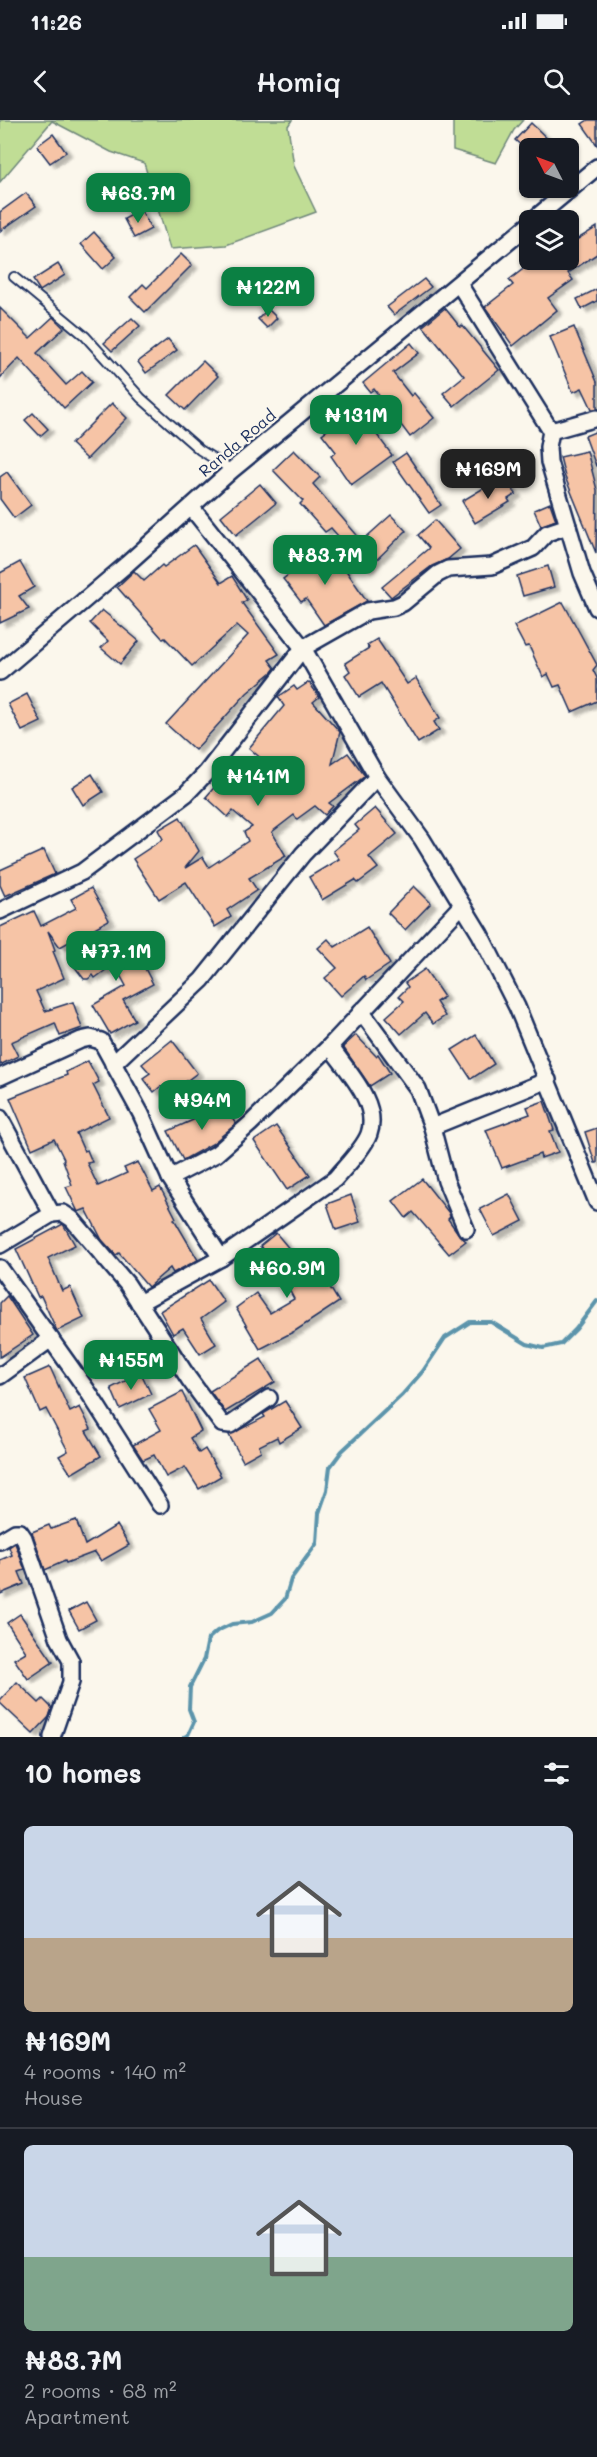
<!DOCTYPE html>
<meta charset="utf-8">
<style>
:root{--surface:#171b24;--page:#242831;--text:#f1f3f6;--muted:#9ea1a6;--line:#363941;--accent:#0b8043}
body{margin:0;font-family:Mali,sans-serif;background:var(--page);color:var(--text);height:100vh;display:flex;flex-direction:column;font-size:22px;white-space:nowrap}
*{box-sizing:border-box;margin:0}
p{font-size:20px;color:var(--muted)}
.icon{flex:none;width:33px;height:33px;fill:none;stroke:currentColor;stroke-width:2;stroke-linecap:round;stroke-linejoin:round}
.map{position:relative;height:1617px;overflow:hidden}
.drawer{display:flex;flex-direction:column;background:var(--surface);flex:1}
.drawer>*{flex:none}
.needle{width:39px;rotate:312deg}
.controls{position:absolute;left:519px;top:18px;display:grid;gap:12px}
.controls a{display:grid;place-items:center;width:60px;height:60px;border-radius:9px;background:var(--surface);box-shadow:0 2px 4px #0004;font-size:30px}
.price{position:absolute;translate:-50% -51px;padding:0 14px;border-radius:12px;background:var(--accent);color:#fff;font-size:20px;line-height:39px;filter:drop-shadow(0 2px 3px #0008)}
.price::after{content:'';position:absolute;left:50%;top:36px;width:18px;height:14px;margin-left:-9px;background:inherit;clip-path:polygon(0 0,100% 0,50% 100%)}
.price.on{background:#222;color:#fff}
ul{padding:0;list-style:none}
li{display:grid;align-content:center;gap:12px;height:318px;padding:0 24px}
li+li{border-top:2px solid var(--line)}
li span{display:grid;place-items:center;height:186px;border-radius:9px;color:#555}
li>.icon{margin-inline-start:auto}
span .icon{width:108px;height:108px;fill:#fffc;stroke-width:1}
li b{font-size:26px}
h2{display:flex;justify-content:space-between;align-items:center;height:72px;padding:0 24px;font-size:26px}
.status{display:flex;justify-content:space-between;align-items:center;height:42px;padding:0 30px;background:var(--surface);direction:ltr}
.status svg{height:16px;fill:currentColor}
header{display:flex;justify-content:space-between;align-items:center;height:78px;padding:0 24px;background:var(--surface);font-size:27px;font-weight:600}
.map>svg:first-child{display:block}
.green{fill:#c0dd95;stroke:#6e867a;stroke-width:1.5}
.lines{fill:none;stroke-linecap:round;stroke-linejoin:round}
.stream{stroke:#5b94ab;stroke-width:4}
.building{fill:#f6c4a6;stroke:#1b2f5e;stroke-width:1.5;filter:url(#shadow)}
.lane-casing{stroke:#1b2f5e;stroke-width:12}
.street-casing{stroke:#1b2f5e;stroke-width:20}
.lane{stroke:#fbf7ec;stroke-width:8}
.street{stroke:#fbf7ec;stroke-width:15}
.labels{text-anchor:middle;stroke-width:4.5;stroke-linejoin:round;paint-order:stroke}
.street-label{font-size:16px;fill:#1b2f5e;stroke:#fbf7ec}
</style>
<div class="status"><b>11:26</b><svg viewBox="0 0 49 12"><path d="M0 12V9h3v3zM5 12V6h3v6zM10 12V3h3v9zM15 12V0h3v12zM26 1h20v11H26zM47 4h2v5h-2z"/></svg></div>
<header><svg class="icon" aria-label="back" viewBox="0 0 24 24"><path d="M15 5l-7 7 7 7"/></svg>Homiq<svg class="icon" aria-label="search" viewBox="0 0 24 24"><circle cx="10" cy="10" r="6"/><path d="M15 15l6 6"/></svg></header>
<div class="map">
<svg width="597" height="1617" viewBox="0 0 597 1617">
<defs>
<filter id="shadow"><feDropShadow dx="5.5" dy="3.5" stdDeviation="1.5" flood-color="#0004"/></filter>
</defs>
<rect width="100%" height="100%" fill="#fbf7ec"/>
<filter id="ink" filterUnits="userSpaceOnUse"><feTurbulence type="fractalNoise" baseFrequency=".0167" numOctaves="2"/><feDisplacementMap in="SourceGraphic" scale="12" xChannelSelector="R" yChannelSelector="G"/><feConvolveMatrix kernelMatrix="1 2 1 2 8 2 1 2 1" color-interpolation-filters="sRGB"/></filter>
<g filter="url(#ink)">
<g class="green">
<polygon points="0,0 292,0 288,6 294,46 316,92 226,125 170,129 144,43 111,32 52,1 0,62"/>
<polygon points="453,0 523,0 514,10 496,43 453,30"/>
</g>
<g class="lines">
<polyline class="stream" points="184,1617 188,1615 194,1602 189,1589 190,1567 204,1539 208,1519 217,1511 232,1504 252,1502 272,1493 285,1479 291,1459 317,1423 319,1393 327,1370 330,1347 342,1331 402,1275 423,1251 445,1218 470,1202 491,1202 527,1224 543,1228 561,1224 576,1209 597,1181"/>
</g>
<g class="building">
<polygon points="588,0 597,0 597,25 582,4"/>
<polygon points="531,3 557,28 524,28 515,20"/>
<polygon points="53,14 66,32 50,43 37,26"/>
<polygon points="26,73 36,86 0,111 0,92"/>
<polygon points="141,90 151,109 134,118 124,99"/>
<polygon points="597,107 597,134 568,153 573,160 548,178 557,190 513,226 485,187 513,165 509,160 535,140 568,140 568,125"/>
<polygon points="94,112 116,137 103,149 81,124"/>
<polygon points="181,134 192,145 145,192 130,177 143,164 147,168"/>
<polygon points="58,144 65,155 40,171 33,160"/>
<polygon points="424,159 431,167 394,195 387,187"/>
<polygon points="597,169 597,181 582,189 577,179"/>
<polygon points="0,188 30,218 53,197 64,208 37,233 66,265 82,251 92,262 64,288 19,238 0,258"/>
<polygon points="445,188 460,207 462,205 499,250 454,286 443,273 464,256 423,206"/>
<polygon points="268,189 277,198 267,208 258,199"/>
<polygon points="132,198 140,206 112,231 104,223"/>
<polygon points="574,207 597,262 597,289 592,289 582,268 573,272 550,217"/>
<polygon points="168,219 177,230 146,253 138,242"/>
<polygon points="411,223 419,233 393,253 411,276 414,273 434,298 410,317 374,269 370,272 363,263"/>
<polygon points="203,241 218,256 185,290 169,275"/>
<polygon points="112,283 127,298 87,339 71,324"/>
<polygon points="357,288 392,335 351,365 331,336 336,332 322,314"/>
<polygon points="33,293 48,309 40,316 25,300"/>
<polygon points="597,311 597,346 596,346 585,316"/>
<polygon points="294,330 320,357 313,364 362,421 391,395 406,411 367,449 331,408 325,412 300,384 303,381 273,350"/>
<polygon points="587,331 597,370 596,433 565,357 560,337"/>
<polygon points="406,333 441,385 429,393 393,342"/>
<polygon points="7,352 31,385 14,398 0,379 0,357"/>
<polygon points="497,360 500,366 508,362 516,374 508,379 510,382 475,403 462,381"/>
<polygon points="260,364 276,383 236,415 221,396"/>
<polygon points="550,383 556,400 541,406 534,390"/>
<polygon points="435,400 460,429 448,439 432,446 391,477 382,467 429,428 418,415"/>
<polygon points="328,424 367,481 324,505 306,479 301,482 283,459"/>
<polygon points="194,425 221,463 232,456 247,480 242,483 279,534 269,540 275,548 272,552 247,573 195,630 166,604 248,515 237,505 192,546 165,518 163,519 117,467 134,451 144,461 162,445 164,447"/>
<polygon points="20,442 34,467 19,476 29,489 0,503 0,453"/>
<polygon points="548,446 554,467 523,476 517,456"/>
<polygon points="563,482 597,545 593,550 597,558 597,581 572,592 560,565 554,567 548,554 543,557 529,526 525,527 514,506"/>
<polygon points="102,490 139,521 120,544 101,528 108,521 90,503"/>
<polygon points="377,519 407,564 416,558 440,598 434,602 439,610 418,623 381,563 359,577 345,555 350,551 345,543 369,528 367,525"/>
<polygon points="309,562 319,577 313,582 340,612 332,644 348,633 365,656 329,683 333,686 325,695 315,686 297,699 294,695 272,712 286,736 249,758 257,770 227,790 231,797 215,807 186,762 159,779 133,739 163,719 158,710 180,697 199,731 185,748 203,737 209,747 248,721 244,712 252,707 233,691 228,697 206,677 223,657 237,669 264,641 249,628 284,586 278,577 294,566 297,570"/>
<polygon points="27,574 41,602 22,611 8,584"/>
<polygon points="92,654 103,672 83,685 72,667"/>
<polygon points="375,688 397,714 369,737 378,748 358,763 355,760 322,780 309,757 339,739 333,731 359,710 355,705"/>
<polygon points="44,730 55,754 5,776 0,765 0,750"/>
<polygon points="414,766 431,783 405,810 388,793"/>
<polygon points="91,768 109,800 60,827 48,811 55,830 53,831 64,858 36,871 45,891 73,882 82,908 60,916 55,903 11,922 18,936 0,945 0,807 34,791 41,806 76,788 71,779"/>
<polygon points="367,807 390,844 366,860 364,856 341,876 325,858 337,848 318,828 328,819 335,827"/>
<polygon points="125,819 136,839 139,837 153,864 123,880 135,900 110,914 93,885 126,866 114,844 95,858 93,855 88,859 84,859 74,846 94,831 96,834"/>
<polygon points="425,849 444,877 436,882 445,896 433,904 425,893 401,914 386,897 404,881 399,876 408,867 405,863"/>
<polygon points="356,915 376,936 378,934 390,953 370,966 343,927"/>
<polygon points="476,915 494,944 471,959 452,930"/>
<polygon points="172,920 197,953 168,975 161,966 154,972 143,958 150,953 142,944"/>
<polygon points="88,941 99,962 93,965 109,997 76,1013 84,1031 87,1030 92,1042 87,1043 98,1066 127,1053 124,1048 138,1042 153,1071 160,1067 176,1098 174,1099 198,1140 173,1153 170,1148 148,1167 119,1133 116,1135 102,1120 86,1089 78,1092 66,1067 72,1065 63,1040 64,1039 54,1019 32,1029 10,978 67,955 66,952"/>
<polygon points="544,981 554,1010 550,1011 558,1032 541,1038 540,1034 502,1048 486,1010 530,994 527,987"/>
<polygon points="221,982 236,1004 212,1024 183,1040 168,1011 193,1000"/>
<polygon points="276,1006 310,1055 287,1070 254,1021"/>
<polygon points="597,1008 597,1043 595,1043 585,1012"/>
<polygon points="422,1059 449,1093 450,1097 448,1099 460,1116 466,1121 449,1134 413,1092 406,1098 393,1081"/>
<polygon points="509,1074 523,1101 494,1116 480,1089"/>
<polygon points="351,1075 360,1102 336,1110 327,1084"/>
<polygon points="63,1104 75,1125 48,1138 62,1171 70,1167 84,1198 57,1211 41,1176 38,1177 16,1129"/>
<polygon points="276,1113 316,1161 323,1156 339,1182 295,1211 260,1229 236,1188 256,1173 270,1193 294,1179 286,1164 290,1162 260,1126"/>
<polygon points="209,1160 224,1182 201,1199 216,1224 200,1234 183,1208 173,1214 160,1191"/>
<polygon points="7,1176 33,1215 0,1237 0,1183"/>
<polygon points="261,1239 275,1262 225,1292 210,1271"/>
<polygon points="50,1247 70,1292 80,1287 91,1309 86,1311 101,1336 71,1354 59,1336 68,1331 46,1289 40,1292 25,1258"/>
<polygon points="141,1253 151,1274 120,1289 111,1268"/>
<polygon points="182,1272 201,1311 190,1318 199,1333 205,1329 221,1356 199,1369 185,1347 166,1357 154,1335 143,1340 133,1325 161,1310 149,1289"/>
<polygon points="285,1281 302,1308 279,1322 277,1317 259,1326 261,1331 243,1341 229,1315 265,1297 263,1294"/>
<polygon points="76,1400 85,1425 117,1405 129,1425 101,1441 95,1432 66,1443 65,1441 45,1450 32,1412 49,1405 51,1409"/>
<polygon points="15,1423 25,1450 19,1452 24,1464 0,1474 0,1440 12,1435 9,1427"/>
<polygon points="86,1482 96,1500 79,1509 69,1491"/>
<polygon points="20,1494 53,1542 28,1559 14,1539 26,1532 7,1503"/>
<polygon points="17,1562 39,1583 43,1579 52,1588 49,1597 33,1614 0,1583 0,1580"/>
</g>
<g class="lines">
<defs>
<polyline id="lane" points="14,157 85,216 141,278 168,302 200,330 232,350"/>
<g id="street">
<polyline points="533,100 597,47"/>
<polyline points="459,164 551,311 548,327 549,342 582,453 597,488"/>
<polyline points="551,311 597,298"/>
<polyline points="191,387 303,528 377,657 422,719 480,814 517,887 597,1082"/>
<polyline points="0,552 127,444 232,350 530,104"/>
<polyline points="0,791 82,752 186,674 206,653 303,528 368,491 394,487 403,483 438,454 448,449 492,446 533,428 547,413 568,406"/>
<polyline points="361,891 418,969 432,1007 446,1061 466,1109"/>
<polyline points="113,944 202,860 303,734 377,657"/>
<polyline points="0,957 81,920 90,918 101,921 141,994 170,1058 221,1138"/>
<polyline points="0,998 52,1094"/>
<polyline points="432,1007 548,960"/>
<polyline points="170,1058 216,1034 250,1004 330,926 462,785"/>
<polyline points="0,1125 52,1094 63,1093 72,1099 127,1164 189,1259 222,1304 230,1305 269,1278"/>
<polyline points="0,1148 87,1270 160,1385"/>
<path d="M139 1183 221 1138 335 1059C345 1047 364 1028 369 1014 380 983 346 950 330 926"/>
<polyline points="0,1256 51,1219"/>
<polyline points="0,1421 15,1412 20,1412 24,1418 59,1519 71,1541 71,1562 52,1617"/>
</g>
</defs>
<use href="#lane" class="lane-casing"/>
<use href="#street" class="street-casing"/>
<use href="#lane" class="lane"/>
<use href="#street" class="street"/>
</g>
</g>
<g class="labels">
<g class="street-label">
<text transform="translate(237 323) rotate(-40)" y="6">Randa Road</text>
</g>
</g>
</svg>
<div class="controls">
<a><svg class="needle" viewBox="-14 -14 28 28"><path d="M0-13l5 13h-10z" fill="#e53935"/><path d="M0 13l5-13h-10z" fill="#9ea1a6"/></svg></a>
<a><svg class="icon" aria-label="layers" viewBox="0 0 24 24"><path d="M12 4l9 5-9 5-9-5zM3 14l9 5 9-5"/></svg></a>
</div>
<b class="price" style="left:138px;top:104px">₦63.7M</b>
<b class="price" style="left:268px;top:198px">₦122M</b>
<b class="price" style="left:356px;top:326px">₦131M</b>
<b class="price on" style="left:488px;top:380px">₦169M</b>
<b class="price" style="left:325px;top:466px">₦83.7M</b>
<b class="price" style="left:258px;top:687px">₦141M</b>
<b class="price" style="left:116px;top:862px">₦77.1M</b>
<b class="price" style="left:202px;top:1011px">₦94M</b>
<b class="price" style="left:287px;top:1179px">₦60.9M</b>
<b class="price" style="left:131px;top:1271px">₦155M</b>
</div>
<section class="drawer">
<h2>10 homes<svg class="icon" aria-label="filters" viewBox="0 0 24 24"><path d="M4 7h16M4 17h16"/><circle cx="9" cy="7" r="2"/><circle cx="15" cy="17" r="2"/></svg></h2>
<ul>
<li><span style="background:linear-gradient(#c9d6e8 60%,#b9a48a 0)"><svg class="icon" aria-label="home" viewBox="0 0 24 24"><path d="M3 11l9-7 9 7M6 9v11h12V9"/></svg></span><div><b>₦169M</b><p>4 rooms · 140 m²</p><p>House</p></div></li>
<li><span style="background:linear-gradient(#c9d6e8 60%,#7fa58c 0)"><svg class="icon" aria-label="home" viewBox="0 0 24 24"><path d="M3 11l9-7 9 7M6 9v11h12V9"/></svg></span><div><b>₦83.7M</b><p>2 rooms · 68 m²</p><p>Apartment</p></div></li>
</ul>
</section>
